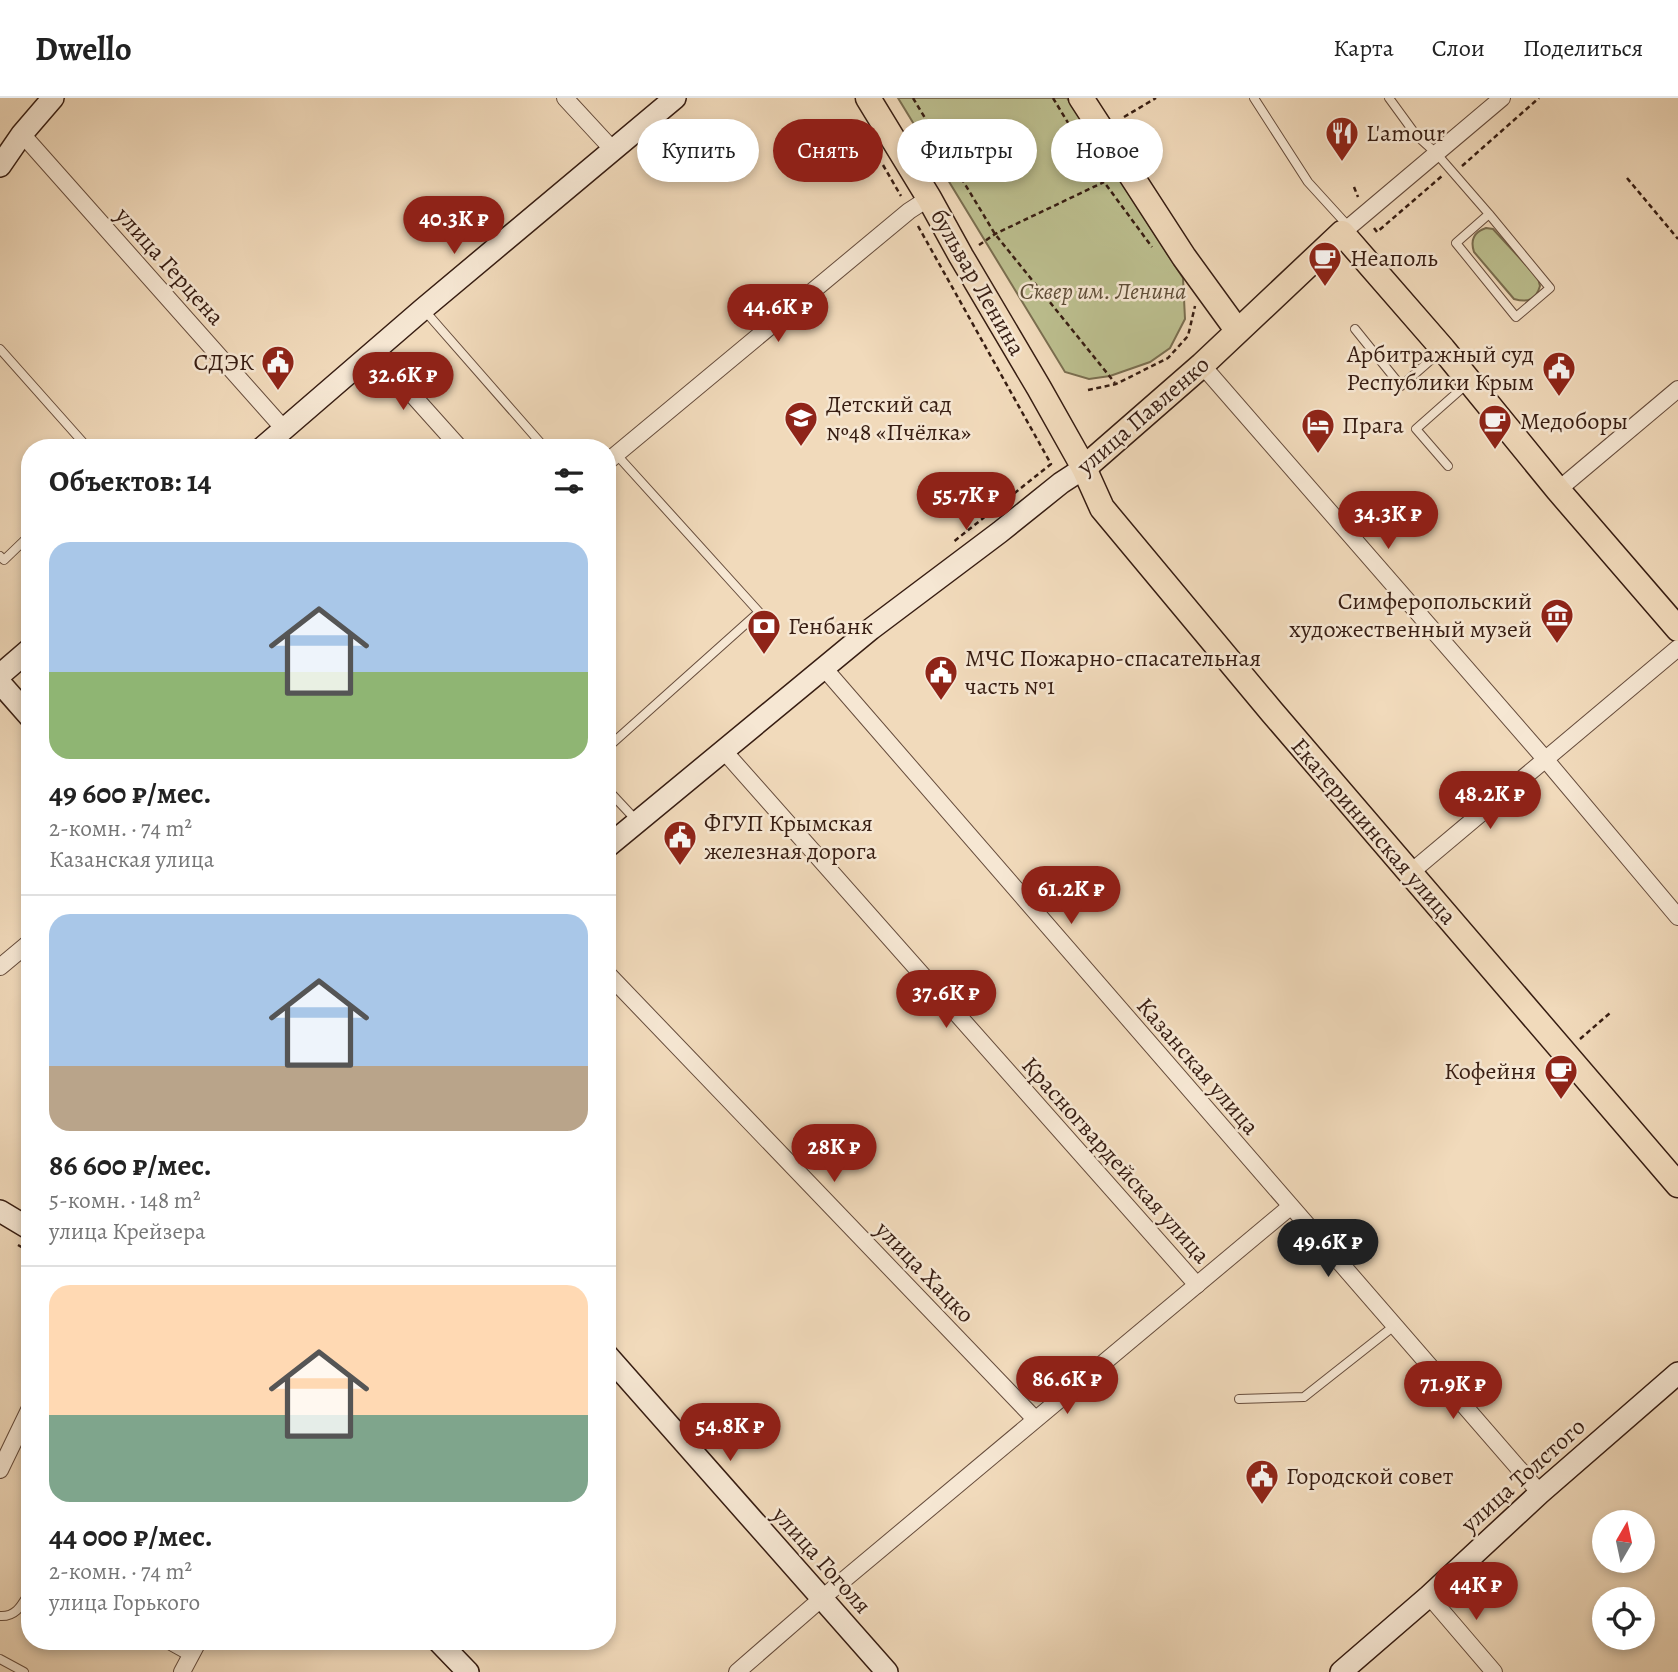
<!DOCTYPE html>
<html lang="ru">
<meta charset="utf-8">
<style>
:root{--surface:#fff;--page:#f6f6f6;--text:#222;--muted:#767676;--line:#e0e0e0;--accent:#8f2418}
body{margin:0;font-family:Alegreya,serif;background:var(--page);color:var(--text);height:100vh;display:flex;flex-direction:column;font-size:26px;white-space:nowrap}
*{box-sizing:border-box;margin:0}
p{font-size:23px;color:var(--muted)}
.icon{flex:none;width:38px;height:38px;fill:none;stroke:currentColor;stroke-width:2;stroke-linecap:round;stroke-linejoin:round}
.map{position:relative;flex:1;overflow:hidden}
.drawer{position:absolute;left:21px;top:341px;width:595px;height:1211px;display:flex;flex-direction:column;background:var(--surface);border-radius:28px;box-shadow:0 4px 10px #0003}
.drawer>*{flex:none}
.top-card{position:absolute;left:637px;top:21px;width:665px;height:63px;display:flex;gap:14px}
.needle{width:46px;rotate:9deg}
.controls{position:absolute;left:1592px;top:1412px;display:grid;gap:14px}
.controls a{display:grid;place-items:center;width:63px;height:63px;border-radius:50%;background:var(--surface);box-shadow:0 4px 10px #0003;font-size:35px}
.price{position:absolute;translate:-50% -60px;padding:0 16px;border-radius:24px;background:var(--accent);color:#fff;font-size:23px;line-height:46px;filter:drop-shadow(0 2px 4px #0008)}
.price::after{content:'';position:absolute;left:50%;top:42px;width:21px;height:16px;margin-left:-10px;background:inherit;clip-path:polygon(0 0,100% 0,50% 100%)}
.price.selected{background:#222;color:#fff}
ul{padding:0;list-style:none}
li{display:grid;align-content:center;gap:14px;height:371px;padding:0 28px}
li+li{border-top:2px solid var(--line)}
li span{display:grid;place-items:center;height:217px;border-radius:21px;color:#555}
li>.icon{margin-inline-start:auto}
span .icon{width:126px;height:126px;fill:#fffc;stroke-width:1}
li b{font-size:30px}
h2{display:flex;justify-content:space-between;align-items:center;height:84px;padding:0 28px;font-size:30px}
.tag{padding:0 24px;border-radius:32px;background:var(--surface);box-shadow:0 4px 10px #0003;font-size:24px;line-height:63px}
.tag.selected{background:var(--accent);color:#fff}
header{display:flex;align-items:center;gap:42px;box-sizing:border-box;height:98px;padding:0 35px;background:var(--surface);border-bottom:2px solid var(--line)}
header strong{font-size:33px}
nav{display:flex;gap:38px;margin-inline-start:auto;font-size:24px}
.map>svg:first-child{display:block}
.green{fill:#bcbf8f;stroke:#7a6e50;stroke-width:2}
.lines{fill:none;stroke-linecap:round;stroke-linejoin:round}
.lane-casing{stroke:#664c3c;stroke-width:10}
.street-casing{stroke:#664c3c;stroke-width:18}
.secondary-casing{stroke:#371d12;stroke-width:24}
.primary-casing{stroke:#371d12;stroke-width:27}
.path{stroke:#371d12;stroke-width:2.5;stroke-dasharray:5 3.5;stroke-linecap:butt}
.lane{stroke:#f6e7d3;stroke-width:8}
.street{stroke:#f6e7d3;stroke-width:16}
.secondary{stroke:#f6e7d3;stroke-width:21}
.primary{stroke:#f1dabb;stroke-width:24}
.labels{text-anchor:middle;stroke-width:5;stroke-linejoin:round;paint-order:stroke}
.poi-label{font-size:24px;fill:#371d12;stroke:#f6e7d3;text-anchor:start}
.street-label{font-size:24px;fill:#371d12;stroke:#f6e7d3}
.park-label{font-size:24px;font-style:italic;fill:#5f4e38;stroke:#f6e7d3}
</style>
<header>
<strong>Dwello</strong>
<nav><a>Карта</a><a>Слои</a><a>Поделиться</a></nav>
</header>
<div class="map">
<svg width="1678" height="1574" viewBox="0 0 1678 1574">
<rect width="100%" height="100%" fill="#f1dabb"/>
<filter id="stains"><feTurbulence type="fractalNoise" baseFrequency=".00286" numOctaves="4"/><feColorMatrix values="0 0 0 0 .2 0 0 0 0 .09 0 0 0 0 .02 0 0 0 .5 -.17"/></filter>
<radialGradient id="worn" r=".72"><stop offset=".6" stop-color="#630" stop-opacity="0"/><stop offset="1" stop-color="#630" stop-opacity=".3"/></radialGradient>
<g class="green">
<polygon points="898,0 1067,0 1183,180 1185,221 1170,250 1150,264 1110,278 1089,281 1065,274"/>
<path d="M1486 130 1493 131 1538 180 1540 188C1536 202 1528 205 1514 201L1474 154C1470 142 1474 134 1486 130Z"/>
</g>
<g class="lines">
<defs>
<g id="lane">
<polyline points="1254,0 1308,84 1349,129"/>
<polyline points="1389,0 1416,37 1436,55 1489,116 1550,190 1516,219 1456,145 1489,116"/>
<polyline points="425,213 545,350"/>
<polyline points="1355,231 1401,288 1441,253"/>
<polyline points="0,251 88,350"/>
<polyline points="1448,368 1416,331 1468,285"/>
<polyline points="0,458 4,462 30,437"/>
<polyline points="607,650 759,514 616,356"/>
<polyline points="607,691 636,722"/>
<polyline points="1239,1301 1304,1299 1394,1228"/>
<path d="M0 1518C17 1519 22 1506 30 1493"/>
<polyline points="163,1544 190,1559"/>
<polyline points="0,1561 24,1574"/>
</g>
<g id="street">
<polyline points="565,0 613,52"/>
<polyline points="22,36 284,331"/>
<polyline points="1342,135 1502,0"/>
<polyline points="374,254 460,350"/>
<polyline points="1202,267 1546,662 1678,819"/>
<polyline points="607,364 909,113 929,100"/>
<polyline points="1558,392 1678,291"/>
<polyline points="824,570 1540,1395"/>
<polyline points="724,653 1197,1187"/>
<polyline points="1410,775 1678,550"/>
<polyline points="0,869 30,844"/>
<polyline points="607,875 1035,1321"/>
<polyline points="0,1372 30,1310"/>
<polyline points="1429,1498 1494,1574"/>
<polyline points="182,1574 198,1544"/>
<polyline points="737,1574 821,1501 1290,1109"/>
</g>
<g id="secondary">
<polyline points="0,68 22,36 53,0"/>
<polyline points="262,350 423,211 675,0"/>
<polyline points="0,577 30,551"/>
<polyline points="0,585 30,619"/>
<polyline points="607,749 871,531 1000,434 1061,385 1084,370"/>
<polyline points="0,1113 30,1131"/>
<polyline points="607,1257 887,1574"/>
<polyline points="439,1544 468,1574"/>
<polyline points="1341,1574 1429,1498 1540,1395 1678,1275"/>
</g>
<g id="primary">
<polyline points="868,0 929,100 961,158 1039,290 1084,370 1102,410 1272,614 1678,1087"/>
<polyline points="1081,0 1184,159 1237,232"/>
<polyline points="1084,370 1202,267 1342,135 1443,251 1558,392 1678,531"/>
</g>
</defs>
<use href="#lane" class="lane-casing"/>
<use href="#street" class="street-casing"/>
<use href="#secondary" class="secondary-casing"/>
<use href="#primary" class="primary-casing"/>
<g class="path">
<polyline points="913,0 995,136 1115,285"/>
<polyline points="1053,0 1104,84 1152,149"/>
<polyline points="1124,19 1156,0"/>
<polyline points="883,67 901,98"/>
<polyline points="1462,68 1539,0"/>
<polyline points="1627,80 1678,141"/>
<polyline points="1354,89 1358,99"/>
<polyline points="918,128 1051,366 952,445"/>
<polyline points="1374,130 1377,134 1442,78"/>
<polyline points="979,147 995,136 1104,84"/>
<polyline points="1088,292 1116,286 1168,260 1188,238 1195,208"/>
<polyline points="1580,941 1610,915"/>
<polyline points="18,1147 30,1154"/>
</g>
<use href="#lane" class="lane"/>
<use href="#street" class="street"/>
<use href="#secondary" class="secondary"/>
<use href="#primary" class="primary"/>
</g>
<defs>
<symbol id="restaurant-pin" viewBox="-11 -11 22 30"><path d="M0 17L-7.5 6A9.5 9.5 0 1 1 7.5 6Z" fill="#8f2418" stroke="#f6e7d3"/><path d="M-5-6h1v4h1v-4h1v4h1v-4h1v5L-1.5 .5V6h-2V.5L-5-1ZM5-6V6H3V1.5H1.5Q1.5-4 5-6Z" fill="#fff"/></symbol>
<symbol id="cafe-pin" viewBox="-11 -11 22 30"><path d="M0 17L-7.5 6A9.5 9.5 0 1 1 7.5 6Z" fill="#8f2418" stroke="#f6e7d3"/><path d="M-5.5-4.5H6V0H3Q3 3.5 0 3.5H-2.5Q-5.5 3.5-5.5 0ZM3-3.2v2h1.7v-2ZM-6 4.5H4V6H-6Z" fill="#fff"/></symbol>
<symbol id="civic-pin" viewBox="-11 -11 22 30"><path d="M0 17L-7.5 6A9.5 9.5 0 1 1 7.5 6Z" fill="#8f2418" stroke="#f6e7d3"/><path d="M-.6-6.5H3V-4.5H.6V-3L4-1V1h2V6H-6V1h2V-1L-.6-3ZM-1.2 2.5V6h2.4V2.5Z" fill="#fff"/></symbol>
<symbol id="school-pin" viewBox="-11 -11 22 30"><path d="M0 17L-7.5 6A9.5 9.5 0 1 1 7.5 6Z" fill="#8f2418" stroke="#f6e7d3"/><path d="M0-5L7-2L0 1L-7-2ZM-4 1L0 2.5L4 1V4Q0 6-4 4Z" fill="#fff"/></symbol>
<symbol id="hotel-pin" viewBox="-11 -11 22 30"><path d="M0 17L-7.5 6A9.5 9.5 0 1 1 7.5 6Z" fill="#8f2418" stroke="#f6e7d3"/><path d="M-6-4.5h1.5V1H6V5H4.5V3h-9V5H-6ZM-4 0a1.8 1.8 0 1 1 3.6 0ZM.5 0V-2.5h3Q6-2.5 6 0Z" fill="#fff"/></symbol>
<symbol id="museum-pin" viewBox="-11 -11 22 30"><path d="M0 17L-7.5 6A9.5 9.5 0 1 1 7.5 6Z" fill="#8f2418" stroke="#f6e7d3"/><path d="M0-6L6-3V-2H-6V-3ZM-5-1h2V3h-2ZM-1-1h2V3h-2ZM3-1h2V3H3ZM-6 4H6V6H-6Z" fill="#fff"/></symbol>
<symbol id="bank-pin" viewBox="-11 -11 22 30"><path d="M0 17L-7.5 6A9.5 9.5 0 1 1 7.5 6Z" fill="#8f2418" stroke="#f6e7d3"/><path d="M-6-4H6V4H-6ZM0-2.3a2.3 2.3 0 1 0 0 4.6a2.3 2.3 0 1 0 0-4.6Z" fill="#fff"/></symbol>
</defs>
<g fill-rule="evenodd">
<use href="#restaurant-pin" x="1323" y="16" width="38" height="52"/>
<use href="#cafe-pin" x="1306" y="141" width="38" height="52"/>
<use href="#civic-pin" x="259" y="245" width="38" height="52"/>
<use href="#civic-pin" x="1540" y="251" width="38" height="52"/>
<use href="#school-pin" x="782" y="301" width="38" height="52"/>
<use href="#cafe-pin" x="1476" y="304" width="38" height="52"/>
<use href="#hotel-pin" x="1299" y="308" width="38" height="52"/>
<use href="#museum-pin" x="1538" y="498" width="38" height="52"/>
<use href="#bank-pin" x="745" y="509" width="38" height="52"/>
<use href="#civic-pin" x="922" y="555" width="38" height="52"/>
<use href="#civic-pin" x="661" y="720" width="38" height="52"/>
<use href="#cafe-pin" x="1542" y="954" width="38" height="52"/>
<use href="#civic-pin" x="1243" y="1359" width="38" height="52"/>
</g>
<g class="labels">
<g class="poi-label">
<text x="1366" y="43">L'amour</text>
<text x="1350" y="168">Неаполь</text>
<text x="1534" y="264" text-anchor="end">Арбитражный суд<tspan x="1534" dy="28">Республики Крым</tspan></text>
<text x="254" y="272" text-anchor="end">СДЭК</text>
<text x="826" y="314">Детский сад<tspan x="826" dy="28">№48 «Пчёлка»</tspan></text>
<text x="1520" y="331">Медоборы</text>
<text x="1342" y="335">Прага</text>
<text x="1532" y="511" text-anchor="end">Симферопольский<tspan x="1532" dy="28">художественный музей</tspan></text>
<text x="788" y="536">Генбанк</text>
<text x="965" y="568">МЧС Пожарно-спасательная<tspan x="965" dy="28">часть №1</tspan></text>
<text x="704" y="733">ФГУП Крымская<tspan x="704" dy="28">железная дорога</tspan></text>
<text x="1536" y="981" text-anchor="end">Кофейня</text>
<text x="1286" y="1386">Городской совет</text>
</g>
<g class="street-label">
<text transform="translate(170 168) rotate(48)" y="8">улица Герцена</text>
<text transform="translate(978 184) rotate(60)" y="8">бульвар Ленина</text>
<text transform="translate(1143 317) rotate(-41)" y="8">улица Павленко</text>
<text transform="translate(1374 733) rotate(49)" y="8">Екатерининская улица</text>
<text transform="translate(1198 968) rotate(49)" y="8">Казанская улица</text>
<text transform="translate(1116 1062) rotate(48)" y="8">Красногвардейская улица</text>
<text transform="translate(925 1174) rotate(46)" y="8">улица Хацко</text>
<text transform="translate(1523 1377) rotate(-42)" y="8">улица Толстого</text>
<text transform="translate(822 1462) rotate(48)" y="8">улица Гоголя</text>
</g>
<g class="park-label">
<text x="1103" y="201">Сквер им. Ленина</text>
</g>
</g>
<rect width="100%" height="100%" filter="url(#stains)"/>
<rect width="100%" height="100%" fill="url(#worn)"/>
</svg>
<div class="controls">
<a><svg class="needle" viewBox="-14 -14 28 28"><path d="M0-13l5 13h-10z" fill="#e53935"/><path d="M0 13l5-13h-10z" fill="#767676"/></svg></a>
<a><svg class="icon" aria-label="locate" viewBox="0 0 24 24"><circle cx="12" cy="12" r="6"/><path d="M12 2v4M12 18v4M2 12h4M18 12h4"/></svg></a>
</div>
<b class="price" style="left:454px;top:158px">40.3K ₽</b>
<b class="price" style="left:778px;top:246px">44.6K ₽</b>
<b class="price" style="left:403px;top:314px">32.6K ₽</b>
<b class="price" style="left:966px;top:434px">55.7K ₽</b>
<b class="price" style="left:1388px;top:453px">34.3K ₽</b>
<b class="price" style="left:1490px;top:733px">48.2K ₽</b>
<b class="price" style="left:1071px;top:828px">61.2K ₽</b>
<b class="price" style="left:946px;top:932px">37.6K ₽</b>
<b class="price" style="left:834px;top:1086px">28K ₽</b>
<b class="price selected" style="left:1328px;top:1181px">49.6K ₽</b>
<b class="price" style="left:1067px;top:1318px">86.6K ₽</b>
<b class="price" style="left:1453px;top:1323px">71.9K ₽</b>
<b class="price" style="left:730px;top:1365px">54.8K ₽</b>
<b class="price" style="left:1476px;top:1524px">44K ₽</b>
<div class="top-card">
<a class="tag">Купить</a>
<a class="tag selected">Снять</a>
<a class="tag">Фильтры</a>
<a class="tag">Новое</a>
</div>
<section class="drawer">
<h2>Объектов: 14<svg class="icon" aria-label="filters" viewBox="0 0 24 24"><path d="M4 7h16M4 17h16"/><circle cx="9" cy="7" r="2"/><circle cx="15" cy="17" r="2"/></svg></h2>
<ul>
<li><span style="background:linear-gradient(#a9c7e8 60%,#8fb573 0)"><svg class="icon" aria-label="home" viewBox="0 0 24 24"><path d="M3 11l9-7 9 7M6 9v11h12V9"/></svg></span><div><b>49 600 ₽/мес.</b><p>2-комн. · 74 m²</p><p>Казанская улица</p></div></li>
<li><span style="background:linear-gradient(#a9c7e8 70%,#b9a48a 0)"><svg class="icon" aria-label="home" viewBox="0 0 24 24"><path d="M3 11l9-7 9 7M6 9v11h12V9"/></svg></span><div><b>86 600 ₽/мес.</b><p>5-комн. · 148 m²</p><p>улица Крейзера</p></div></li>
<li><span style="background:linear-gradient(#ffd9b3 60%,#7fa58c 0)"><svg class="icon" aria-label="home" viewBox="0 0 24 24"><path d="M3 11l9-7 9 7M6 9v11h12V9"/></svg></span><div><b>44 000 ₽/мес.</b><p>2-комн. · 74 m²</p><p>улица Горького</p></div></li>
</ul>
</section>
</div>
